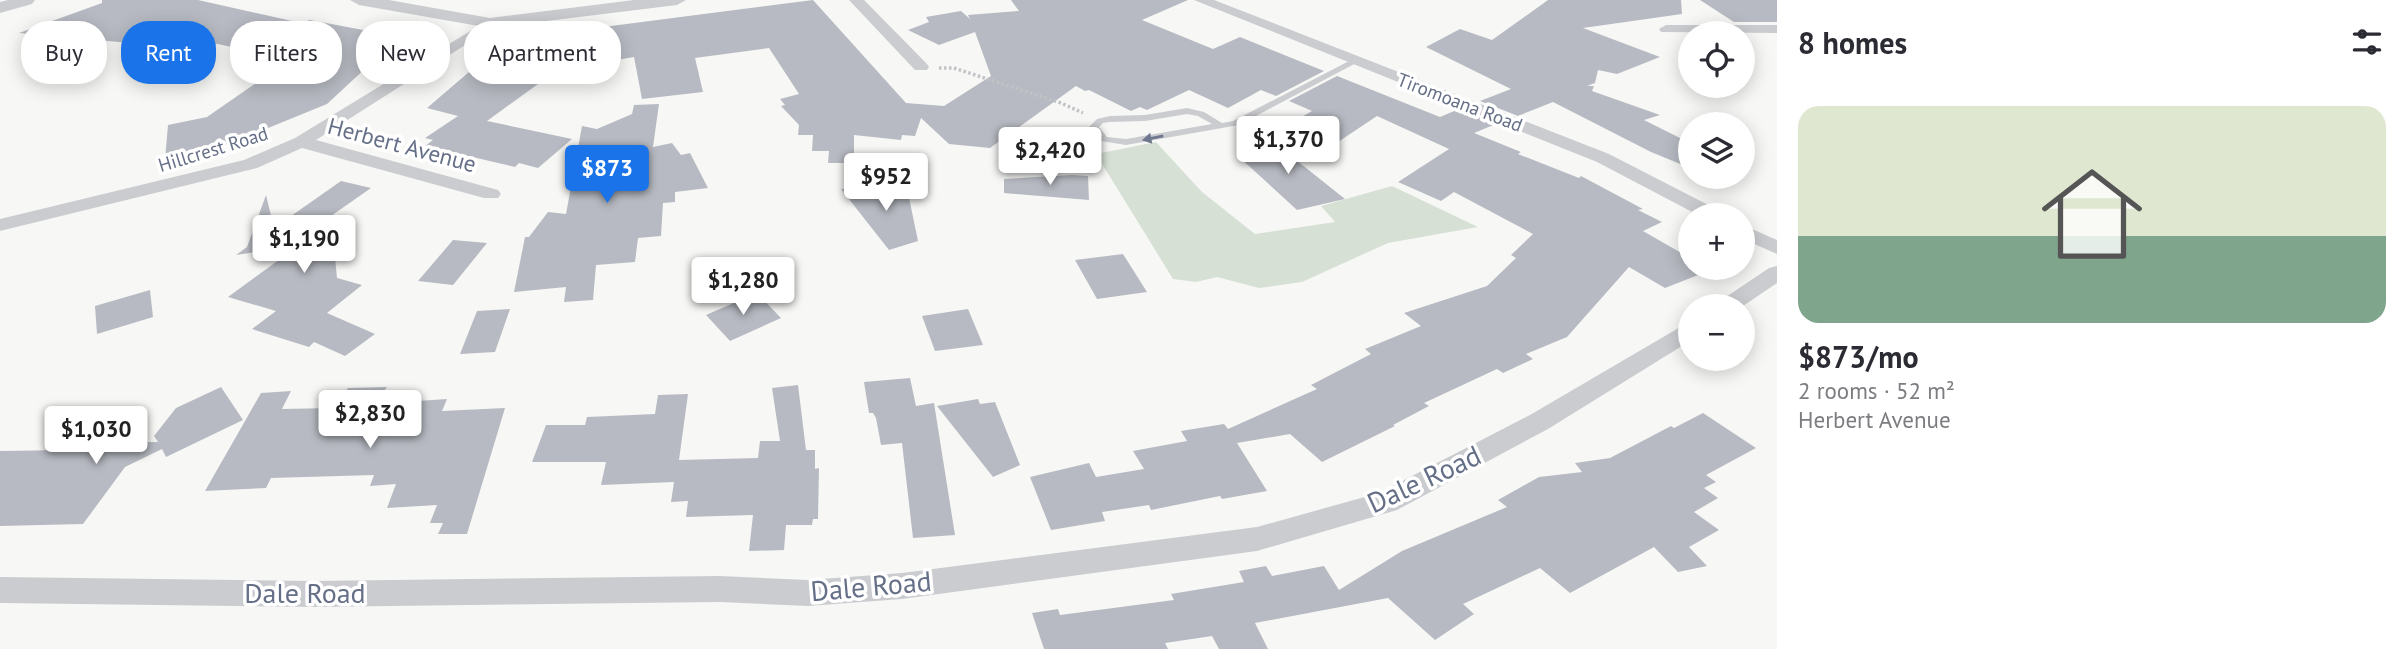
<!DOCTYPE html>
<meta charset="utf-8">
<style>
:root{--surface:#fff;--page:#f2f2f3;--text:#2b2b33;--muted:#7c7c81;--line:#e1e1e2;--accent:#1a73e8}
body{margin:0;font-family:"PT Sans",sans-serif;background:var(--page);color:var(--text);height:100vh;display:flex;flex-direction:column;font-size:26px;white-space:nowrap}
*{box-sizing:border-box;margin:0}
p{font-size:23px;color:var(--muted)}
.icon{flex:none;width:38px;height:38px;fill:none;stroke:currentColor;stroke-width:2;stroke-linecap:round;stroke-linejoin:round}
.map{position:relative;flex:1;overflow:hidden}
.panel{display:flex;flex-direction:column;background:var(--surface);width:630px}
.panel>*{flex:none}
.guide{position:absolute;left:21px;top:21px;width:665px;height:63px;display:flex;gap:14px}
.controls{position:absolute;left:1678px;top:21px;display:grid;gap:14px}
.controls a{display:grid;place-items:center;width:77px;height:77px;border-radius:50%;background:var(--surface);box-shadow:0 4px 18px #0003;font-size:35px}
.price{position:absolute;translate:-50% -60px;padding:0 16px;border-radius:7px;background:#fff;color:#222;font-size:23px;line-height:46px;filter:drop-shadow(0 2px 4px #0008)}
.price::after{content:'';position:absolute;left:50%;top:42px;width:21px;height:16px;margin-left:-10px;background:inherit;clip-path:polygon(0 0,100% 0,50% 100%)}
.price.active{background:var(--accent);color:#fff}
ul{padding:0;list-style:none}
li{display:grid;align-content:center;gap:14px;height:371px;padding:0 21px}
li+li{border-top:2px solid var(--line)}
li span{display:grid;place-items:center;height:217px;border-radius:21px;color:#555}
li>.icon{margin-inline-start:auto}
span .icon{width:126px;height:126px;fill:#fffc;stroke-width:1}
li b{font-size:30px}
h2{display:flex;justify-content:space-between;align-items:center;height:84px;padding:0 21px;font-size:30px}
.chip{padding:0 24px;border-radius:28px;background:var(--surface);box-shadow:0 4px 18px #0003;font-size:24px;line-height:63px}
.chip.active{background:var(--accent);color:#fff}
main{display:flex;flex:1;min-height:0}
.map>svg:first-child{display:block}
.green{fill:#d7e0d5}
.building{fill:#b7bac2}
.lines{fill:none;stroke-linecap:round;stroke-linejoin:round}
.path{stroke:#c1c2c5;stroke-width:3.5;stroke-dasharray:2.5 2.5;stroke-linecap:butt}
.service{fill:#caccd0;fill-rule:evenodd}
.minor{fill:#caccd0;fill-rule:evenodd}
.tertiary{fill:#caccd0;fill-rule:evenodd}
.oneway{fill:#6f788e}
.labels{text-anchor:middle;stroke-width:7;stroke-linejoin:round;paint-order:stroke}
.far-street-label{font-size:19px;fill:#656f87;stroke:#fff}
.street-label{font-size:23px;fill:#656f87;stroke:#fff}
.near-street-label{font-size:28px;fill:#656f87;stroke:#fff}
</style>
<main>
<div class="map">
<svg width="1777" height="649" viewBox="0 0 1777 649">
<rect width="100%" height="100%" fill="#f7f8f5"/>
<polygon class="green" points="1156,142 1202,192 1255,234 1335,222 1321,206 1392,186 1478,227 1388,243 1302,282 1259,288 1217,277 1196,282 1173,279 1096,154"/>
<g class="building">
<polygon points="102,0 198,0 301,23 310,20 443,45 425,56 391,58 389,63 369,65 327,104 229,144 165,160 168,125 207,117 282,65 230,55 241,49 162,32 141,44 19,33 102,3"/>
<polygon points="813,0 906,103 944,106 991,76 975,32 939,45 908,30 929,22 926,17 961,11 970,19 968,15 1019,11 1011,0 1188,0 1142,20 1213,49 1240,37 1324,71 1276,96 1261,90 1228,108 1189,90 1147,110 1140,107 1131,111 1089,90 1085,91 1076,86 990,148 949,144 921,118 915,136 902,135 901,140 854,135 854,163 828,163 829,151 812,151 813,135 798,135 799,125 781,106 785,105 780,99 799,94 769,48 695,58 703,92 642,99 634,57 547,72 541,35"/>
<polygon points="1548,0 1681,0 1682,14 1583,28 1660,57 1617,74 1598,70 1595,83 1587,86 1594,86 1592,91 1660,115 1644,120 1690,143 1690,168 1651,152 1553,102 1518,116 1480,101 1511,89 1426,47 1460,29 1492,40"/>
<polygon points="1700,0 1777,0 1777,22 1734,22"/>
<polygon points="476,66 549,76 487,121 572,139 538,168 519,163 515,167 425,146 433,140 425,138 458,116 427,108"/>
<polygon points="1337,76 1440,117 1459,109 1496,124 1474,133 1521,152 1518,154 1579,178 1581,176 1643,209 1638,210 1662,222 1643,231 1690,258 1690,268 1711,270 1665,288 1629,267 1567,337 1526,354 1533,359 1503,373 1497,369 1424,403 1429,406 1393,425 1395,426 1322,462 1290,434 1237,443 1267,491 1222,499 1220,496 1151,510 1149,505 1102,512 1105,521 1051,530 1030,477 1089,463 1096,477 1144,469 1133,451 1187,441 1181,431 1224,424 1228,429 1317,389 1311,385 1371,354 1365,349 1421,326 1404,313 1487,286 1516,258 1511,255 1533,234 1454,192 1441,201 1398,182 1449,149 1377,116 1326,150 1281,129 1312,111 1289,101"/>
<polygon points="659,104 653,147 672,143 681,155 690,153 708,188 675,192 675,202 663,203 661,236 638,238 635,262 596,265 593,300 564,302 566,287 514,292 525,237 529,237 548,212 566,214 582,126 597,129 632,114 634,105"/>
<polygon points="1268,137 1291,156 1345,199 1297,210 1238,156"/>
<polygon points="1072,175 1088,176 1089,200 1004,193 1004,179"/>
<polygon points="341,181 371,188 331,216 337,278 362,285 327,313 375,334 345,356 314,342 309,347 252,329 276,311 228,297 298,246 236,255 247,247 266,195 274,228"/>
<polygon points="894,185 894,188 907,188 918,241 889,250 841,189"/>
<polygon points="453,240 487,243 453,285 418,281"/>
<polygon points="1123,254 1147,292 1097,299 1075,260"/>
<polygon points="150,290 153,317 97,334 95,306"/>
<polygon points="757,293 781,318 730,341 706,315"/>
<polygon points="510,309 495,352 460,354 477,311"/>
<polygon points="968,309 983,345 935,351 922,316"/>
<polygon points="910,378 916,406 934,403 955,535 913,538 902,443 881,445 876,418 873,413 869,413 864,382"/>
<polygon points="798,385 806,450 815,450 815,469 819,468 818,519 813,519 812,525 786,525 784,550 749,551 753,515 686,517 688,501 671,502 674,482 601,485 606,462 532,462 546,425 585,425 587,417 655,414 658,395 688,394 679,460 758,458 760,441 780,441 772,388"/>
<polygon points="221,387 243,420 166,457 162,449 125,467 83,524 0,526 0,451 68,450 73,443 158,442 154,436 176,408"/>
<polygon points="387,387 374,404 447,399 442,411 505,408 467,534 438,534 443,523 430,523 437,505 387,508 396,484 370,486 374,475 271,478 266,488 205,491 261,393 291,391 282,409 332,408 348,388"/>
<polygon points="978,399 980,404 995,402 1020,465 993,477 937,406"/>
<polygon points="1703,413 1756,448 1706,475 1716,482 1704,488 1718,498 1694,512 1719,530 1689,547 1707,566 1678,572 1654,547 1570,593 1540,568 1463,604 1474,614 1435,640 1388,598 1255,623 1268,649 1219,649 1212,636 1165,643 1168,649 1044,649 1032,613 1058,609 1060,615 1174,600 1171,594 1244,582 1239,571 1266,566 1272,576 1324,566 1339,590 1402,551 1507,507 1498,500 1539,477 1582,472 1575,463 1610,458 1671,426 1674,428"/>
</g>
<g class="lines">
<polyline class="path" points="939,68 954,68 1061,103 1083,113"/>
<path class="service" d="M1353 59 1360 61 1239 125 1126 145 1101 141 1089 127 1097 119 1110 116 1145 115 1187 108 1204 112 1222 123 1233 121ZM1187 114 1198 116 1212 124 1126 139 1107 137 1099 127 1103 123 1110 122 1145 121Z"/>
<g class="minor">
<polygon points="849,0 864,0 927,64 929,67 927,70 915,70"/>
<polygon points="1194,0 1214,0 1609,154 1720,211 1723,215 1698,215 1597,162"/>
<polygon points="490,19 497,23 495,26 316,140 498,190 501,194 498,198 484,198 302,148 257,168 0,231 0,219 244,160 295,138"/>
<polygon points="1666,25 1777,25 1777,33 1661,32 1659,29"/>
<polygon points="1743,225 1777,240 1777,254 1743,239"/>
<polygon points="1777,266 1777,283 1743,306 1717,306 1720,301 1769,268"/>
<polygon points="1690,323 1690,341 1548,429 1397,510 1257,551 902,599 808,606 720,602 313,607 0,603 0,577 313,581 720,576 808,580 902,573 1257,527 1379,493 1530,415 1682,326"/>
</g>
<g class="tertiary">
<polygon points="8,0 35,0 32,4 0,13 0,2"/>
<polygon points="350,0 389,0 490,18 634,0 686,0 677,5 490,28 359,5"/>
</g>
</g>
<defs><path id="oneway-solid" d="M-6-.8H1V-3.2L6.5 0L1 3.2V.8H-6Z" transform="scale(1.75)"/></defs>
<use class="oneway" href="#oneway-solid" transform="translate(1153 138) rotate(169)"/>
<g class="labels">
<g class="far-street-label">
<text transform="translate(1460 102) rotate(21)" y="7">Tiromoana Road</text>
<text transform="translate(213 149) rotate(-17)" y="7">Hillcrest Road</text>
</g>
<g class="street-label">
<text transform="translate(402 145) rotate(15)" y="8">Herbert Avenue</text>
</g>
<g class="near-street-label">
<text transform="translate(1424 479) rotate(-25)" y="10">Dale Road</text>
<text transform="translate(871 586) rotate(-5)" y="10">Dale Road</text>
<text x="305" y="603">Dale Road</text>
</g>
</g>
</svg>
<div class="controls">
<a><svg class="icon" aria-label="locate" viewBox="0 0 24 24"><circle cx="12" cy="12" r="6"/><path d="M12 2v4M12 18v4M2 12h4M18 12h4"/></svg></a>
<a><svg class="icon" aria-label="layers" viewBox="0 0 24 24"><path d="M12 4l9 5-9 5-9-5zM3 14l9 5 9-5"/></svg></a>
<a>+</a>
<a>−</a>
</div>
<b class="price" style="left:1288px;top:176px">$1,370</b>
<b class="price" style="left:1050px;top:187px">$2,420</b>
<b class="price active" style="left:607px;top:205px">$873</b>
<b class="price" style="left:886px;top:213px">$952</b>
<b class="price" style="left:304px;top:275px">$1,190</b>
<b class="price" style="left:743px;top:317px">$1,280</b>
<b class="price" style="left:370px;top:450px">$2,830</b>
<b class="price" style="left:96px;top:466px">$1,030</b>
<div class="guide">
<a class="chip">Buy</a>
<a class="chip active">Rent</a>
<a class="chip">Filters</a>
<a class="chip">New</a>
<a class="chip">Apartment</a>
</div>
</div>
<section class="panel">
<h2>8 homes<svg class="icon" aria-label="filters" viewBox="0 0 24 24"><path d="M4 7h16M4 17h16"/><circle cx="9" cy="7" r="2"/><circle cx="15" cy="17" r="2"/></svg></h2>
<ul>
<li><span style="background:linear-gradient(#dfe7d0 60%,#7fa58c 0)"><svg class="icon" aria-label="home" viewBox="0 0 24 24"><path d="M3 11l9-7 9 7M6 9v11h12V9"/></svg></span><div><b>$873/mo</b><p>2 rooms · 52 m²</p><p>Herbert Avenue</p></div></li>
</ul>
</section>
</main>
